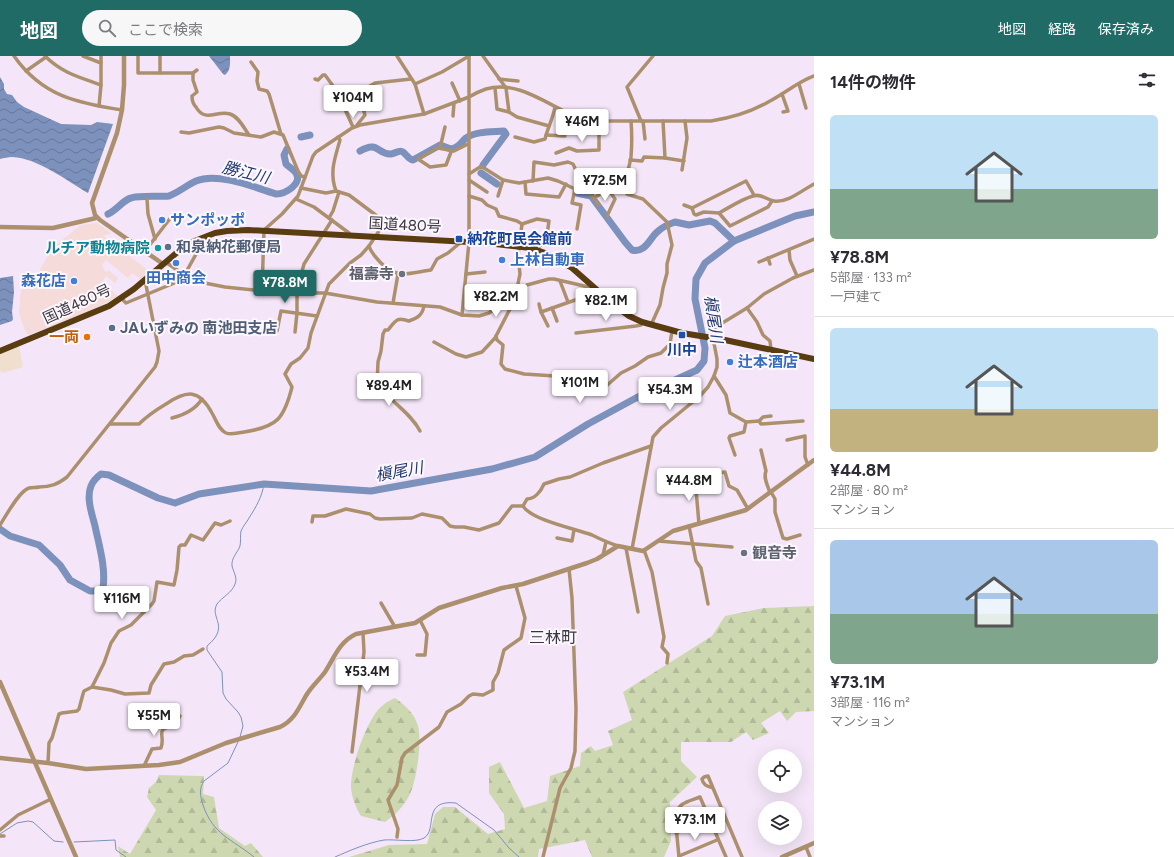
<!DOCTYPE html>
<html lang="ja">
<meta charset="utf-8">
<style>
:root{--surface:#fff;--page:#f7f7f7;--text:#2b2b33;--muted:#7c7c81;--line:#e1e1e2;--accent:#216b66}
body{margin:0;font-family:Figtree,"Noto Sans JP",sans-serif;background:var(--page);color:var(--text);height:100vh;display:flex;flex-direction:column;font-size:15px;white-space:nowrap}
*{box-sizing:border-box;margin:0}
p{font-size:13px;color:var(--muted)}
.icon{flex:none;width:22px;height:22px;fill:none;stroke:currentColor;stroke-width:2;stroke-linecap:round;stroke-linejoin:round}
.map{position:relative;flex:1;overflow:hidden}
.side{display:flex;flex-direction:column;background:var(--surface);width:360px}
.side>*{flex:none}
.buttons{position:absolute;left:758px;top:693px;display:grid;gap:8px}
.buttons a{display:grid;place-items:center;width:44px;height:44px;border-radius:50%;background:var(--surface);box-shadow:0 4px 16px #0002;font-size:20px}
.price{position:absolute;translate:-50% -34px;padding:0 9px;border-radius:4px;background:#fff;color:#222;font-size:13px;line-height:26px;filter:drop-shadow(0 1px 2px #0008)}
.price::after{content:'';position:absolute;left:50%;top:24px;width:12px;height:9px;margin-left:-6px;background:inherit;clip-path:polygon(0 0,100% 0,50% 100%)}
.price.current{background:var(--accent);color:#fff}
ul{padding:0;list-style:none}
li{display:grid;align-content:center;gap:8px;height:212px;padding:0 16px}
li+li{border-top:1px solid var(--line)}
li span{display:grid;place-items:center;height:124px;border-radius:6px;color:#555}
li>.icon{margin-inline-start:auto}
span .icon{width:72px;height:72px;fill:#fffc;stroke-width:1}
li b{font-size:17px}
h2{display:flex;justify-content:space-between;align-items:center;height:48px;padding:0 16px;font-size:17px}
header{display:flex;align-items:center;gap:24px;box-sizing:border-box;height:56px;padding:0 20px;background:var(--accent);color:#fff}
header strong{font-size:19px}
nav{display:flex;gap:22px;margin-inline-start:auto;font-size:14px}
.search{width:280px;height:36px;background:var(--page);display:flex;align-items:center;gap:10px;box-sizing:border-box;padding:0 14px;border-radius:22px;color:var(--muted);font-size:15px}
main{display:flex;flex:1;min-height:0}
.map>svg:first-child{display:block}
.commercial{fill:#f5dbd9}
.industrial{fill:#f0dece}
.forest{fill:url(#forest-firs)}
.water{fill:url(#water-waves)}
.lines{fill:none;stroke-linecap:round;stroke-linejoin:round}
.stream{stroke:#7c91bb;stroke-width:1}
.river{stroke:#7c91bb;stroke-width:7}
.minor{stroke:#ac906e;stroke-width:3.5}
.tertiary{stroke:#ac906e;stroke-width:4.5}
.trunk{stroke:#5a3c11;stroke-width:6}
.shop-dot{fill:#3f7fe0;stroke:#fcf7fe;stroke-width:1.5}
.transit-dot{fill:#1a4fb4;stroke:#fcf7fe;stroke-width:1.5}
.service-dot{fill:#5c6f8a;stroke:#fcf7fe;stroke-width:1.5}
.culture-dot{fill:#0f9aa8;stroke:#fcf7fe;stroke-width:1.5}
.worship-dot{fill:#6b7280;stroke:#fcf7fe;stroke-width:1.5}
.food-dot{fill:#e8710a;stroke:#fcf7fe;stroke-width:1.5}
.labels{text-anchor:middle;stroke-width:4;stroke-linejoin:round;paint-order:stroke}
.shop-label{font-size:15px;font-weight:bold;fill:#366cbe;stroke:#fcf7fe;text-anchor:start}
.street-label{font-size:15px;fill:#3b363d;stroke:#fcf7fe}
.transit-label{font-size:15px;font-weight:bold;fill:#164399;stroke:#fcf7fe;text-anchor:start}
.service-label{font-size:15px;font-weight:bold;fill:#4e5e75;stroke:#fcf7fe;text-anchor:start}
.culture-label{font-size:15px;font-weight:bold;fill:#0d838f;stroke:#fcf7fe;text-anchor:end}
.worship-label{font-size:15px;font-weight:bold;fill:#5b616d;stroke:#fcf7fe;text-anchor:end}
.food-label{font-size:15px;font-weight:bold;fill:#c56008;stroke:#fcf7fe;text-anchor:end}
.water-label{font-size:16px;font-style:italic;fill:#223a70;stroke:#fcf7fe}
.neighbourhood-label{font-size:16px;fill:#3b363d;stroke:#fcf7fe}
</style>
<header>
<strong>地図</strong>
<div class="search"><svg class="icon" aria-label="search" viewBox="0 0 24 24"><circle cx="10" cy="10" r="6"/><path d="M15 15l6 6"/></svg>ここで検索</div>
<nav><a>地図</a><a>経路</a><a>保存済み</a></nav>
</header>
<main>
<div class="map">
<svg width="814" height="801" viewBox="0 0 814 801">
<defs>
<pattern id="forest-firs" width="22" height="20" patternUnits="userSpaceOnUse"><rect width="22" height="20" fill="#cdd8b0"/><path d="M5 1l3.5 6h-7zM16 11l3.5 6h-7z" fill="#b1ba98"/></pattern>
<pattern id="water-waves" width="16" height="10" patternUnits="userSpaceOnUse"><rect width="16" height="10" fill="#7c91bb"/><path d="M0 5q4-4 8 0t8 0" fill="none" stroke="#677799"/></pattern>
</defs>
<rect width="100%" height="100%" fill="#f4e6f8"/>
<polygon class="commercial" points="97,167 111,177 103,180 149,215 141,223 132,217 128,222 106,204 102,209 105,215 107,216 108,214 118,222 115,227 106,220 102,226 118,240 95,253 28,279 23,270 19,256 21,234 29,231 34,226 36,220 53,191 81,169"/>
<polygon class="industrial" points="19,290 23,311 2,317 0,314 0,297"/>
<g class="forest">
<polygon points="814,550 814,655 796,656 787,665 780,655 761,667 769,677 753,684 746,676 731,686 681,686 681,705 697,721 670,746 671,785 664,801 592,801 585,784 539,793 538,801 349,801 389,789 427,788 435,758 443,751 455,751 488,778 505,773 504,758 489,737 489,711 500,706 524,752 547,745 550,720 580,710 581,697 591,690 595,695 613,689 608,675 632,664 623,636 712,580 725,560 764,552"/>
<path d="M395 642C405 649 415 658 418 670 422 685 417 719 412 733 407 747 397 758 385 766L361 760C356 752 352 742 351 732 350 712 367 662 382 650 386 646 391 644 395 642Z"/>
<polygon points="159,719 204,720 203,738 214,741 219,772 245,790 251,787 263,801 120,801 118,790 130,798 156,754 147,741 149,732 156,726"/>
</g>
<g class="water">
<path d="M209 0H230C230 7 231 14 225 19L223 18Z"/>
<path d="M0 21 4 28V33L7 38 12 39 17 46 24 51 61 68 91 69 97 66 113 68 88 137C67 125 38 102 12 101 8 101 4 102 0 103Z"/>
<polygon points="13,220 14,236 12,256 13,263 12,265 0,269 0,222"/>
</g>
<g class="lines">
<g class="stream">
<path d="M240 681 243 670 241 661 238 656 226 643 223 637 222 616 207 594V590C231 570 209 562 217 548 222 541 232 537 235 528 238 522 233 515 232 510 231 502 238 496 240 490 241 485 240 480 241 475 243 470 247 466 249 462 256 451 262 441 264 428"/>
<path d="M238 686 228 707 204 725C199 732 200 740 203 749 213 779 232 783 254 801"/>
<polyline points="0,778 17,767 28,765 33,766 54,785 63,786"/>
<polyline points="74,786 115,784 116,794 126,801"/>
<path d="M335 801C351 794 367 787 384 784 395 783 416 787 424 782 438 774 421 743 456 747L494 774 509 792 519 801"/>
</g>
<g class="river">
<polyline points="301,81 310,79"/>
<path d="M360 95C379 84 377 99 391 98 395 98 399 93 403 96 407 99 408 103 413 104L440 89 451 93C460 91 460 87 466 82 476 75 492 76 504 75L506 78 483 109"/>
<polyline points="481,117 497,128"/>
<path d="M577 137 591 140 625 186 632 194C645 197 649 184 656 177 661 172 669 168 675 166L689 169 710 165 715 167 734 185"/>
<path d="M108 158C117 154 123 144 131 142 140 139 159 141 169 140 179 136 187 129 196 125 218 116 254 131 276 138 285 138 303 128 296 117 294 114 288 110 286 108L284 99 287 93"/>
<path d="M0 473 10 480 39 489 60 509 70 524 90 535H98L103 532C106 512 99 489 95 470 92 458 86 442 91 430 93 425 97 421 101 418L109 419 158 442 175 447 199 438 264 428 371 435 492 413 535 401 588 368 636 342 697 314 704 305 705 292 695 243 696 223 705 207 734 185 795 160 814 156"/>
</g>
<g class="minor">
<path d="M14 0C42 40 77 47 122 54"/>
<path d="M45 0C62 17 79 21 101 29"/>
<polyline points="83,0 101,7"/>
<polyline points="138,0 138,17 160,17 160,0"/>
<polyline points="397,0 415,28 424,58"/>
<polyline points="483,0 506,32 509,56"/>
<polyline points="251,6 258,16 257,25 259,33 267,35 269,38 281,78"/>
<polyline points="26,15 46,1"/>
<polyline points="160,17 193,17 197,14"/>
<path d="M193 17V24L197 36 192 40C192 44 193 48 196 51 205 67 217 54 230 58 239 61 244 72 249 79"/>
<polyline points="315,23 318,24 323,19 325,19 336,34 353,71"/>
<polyline points="499,23 518,25"/>
<polyline points="452,27 460,45"/>
<polyline points="415,28 442,16 469,0"/>
<polyline points="799,28 806,52"/>
<polyline points="495,32 497,53 509,56 517,61 549,70"/>
<polyline points="782,38 788,55 783,56"/>
<polyline points="99,50 101,29 101,0"/>
<polyline points="453,60 454,47"/>
<path d="M631 65C632 77 632 88 631 101 629 114 623 125 627 138L643 143 667 166 672 189 667 208V217L663 232 660 249 651 269"/>
<polyline points="641,65 627,31 653,0"/>
<polyline points="643,65 645,83"/>
<polyline points="663,65 665,102"/>
<polyline points="357,69 365,59 358,37 375,27 411,23"/>
<polyline points="181,76 189,77 219,71 224,72 234,77 261,81 274,76 283,79 298,115 301,120 305,121"/>
<polyline points="546,79 565,80"/>
<path d="M515 81 534 86 545 83C548 71 553 62 555 51"/>
<polyline points="440,92 445,71"/>
<polyline points="451,96 446,109 430,111 418,103 438,92 454,95 468,88"/>
<polyline points="556,97 569,92 577,95 599,94 599,65"/>
<polyline points="630,104 642,105 644,101 665,102 684,105"/>
<polyline points="682,114 687,82 685,65"/>
<polyline points="469,118 480,111 484,112 503,124 519,127 548,122 558,125 575,133 590,137 599,149"/>
<polyline points="469,124 487,136"/>
<polyline points="533,125 534,106 554,109 568,106 573,108 581,125 575,133 572,147 581,149 577,173"/>
<polyline points="525,126 526,138 559,141 566,128"/>
<path d="M336 135C329 116 335 102 340 84L338 81"/>
<polyline points="469,140 482,144 487,149 496,153 499,160 517,165 522,168 537,163 549,165 546,186"/>
<polyline points="498,140 503,124"/>
<polyline points="594,142 608,133 615,143 607,160"/>
<polyline points="147,143 148,158 155,183"/>
<polyline points="296,143 314,151 349,177 350,179"/>
<polyline points="684,149 692,152 694,158 696,159 704,156 719,157 730,170 768,151 772,145"/>
<polyline points="692,152 746,125 754,139"/>
<path d="M719 157C730 151 742 143 753 140 761 137 767 144 774 145 788 147 802 134 814 128"/>
<polyline points="329,162 333,155 339,136"/>
<path d="M369 190C371 197 375 200 380 206 397 224 408 217 431 214L437 203 448 197 461 186"/>
<polyline points="535,193 546,186 559,188 563,187"/>
<polyline points="789,194 790,204 797,220"/>
<polyline points="145,195 172,160"/>
<polyline points="768,202 770,208"/>
<polyline points="759,206 814,183"/>
<polyline points="164,208 167,207 183,218 184,222"/>
<polyline points="466,218 485,216"/>
<polyline points="184,223 185,218 205,182"/>
<polyline points="560,225 568,246"/>
<polyline points="501,232 517,235"/>
<polyline points="262,235 264,174 282,158 298,140 313,100 316,96 352,72 360,69 424,58 469,41 469,0"/>
<polyline points="121,242 126,247 184,223 225,231 262,235 281,237 325,237 377,246 440,251 462,259 479,260 489,257 527,229 549,223 554,223 593,232"/>
<polyline points="393,247 398,218"/>
<polyline points="539,248 541,256 548,270"/>
<polyline points="552,252 557,265"/>
<polyline points="747,252 757,266 763,279 770,285 771,294"/>
<polyline points="541,256 578,243"/>
<path d="M462 259 469 186V41C474 38 480 35 486 33 515 24 544 46 570 58 579 62 589 64 599 65H711C731 62 753 55 770 45 785 37 798 26 814 20"/>
<polyline points="277,275 281,255 317,260"/>
<polyline points="295,276 297,257 297,234 304,208 332,164"/>
<polyline points="576,277 636,270 641,269 642,266"/>
<polyline points="496,280 497,284 503,289 501,308 505,313 524,318 555,320 561,323 578,339 581,340 595,332 605,331 621,317 635,310 648,301 661,297 670,288 672,275"/>
<polyline points="434,286 456,298 466,301 482,296 495,282 513,247 516,237 520,218 518,199 522,168"/>
<polyline points="714,320 726,339 730,357 746,366"/>
<path d="M359 325C365 325 371 326 377 329 382 332 384 337 388 340 399 351 413 361 420 375"/>
<path d="M377 329 378 306 381 295 383 278 385 274H388C396 264 396 261 409 265 417 262 422 260 424 250"/>
<path d="M172 362C184 359 195 354 202 343"/>
<polyline points="759,365 763,361 771,360"/>
<path d="M110 368H139C147 360 156 354 166 348 187 334 199 333 212 357 216 364 219 374 226 377 231 379 239 377 244 376 277 371 284 363 292 331L285 318 291 308 300 302 308 292 311 277 329 228 350 207 361 199 369 190 385 166 349 139 336 135 326 137 301 132"/>
<polyline points="787,384 805,380 805,401 808,409"/>
<path d="M761 394 766 415C763 422 768 430 770 437"/>
<polyline points="735,399 729,382 730,380 744,376 746,366 759,365 761,368 803,365"/>
<polyline points="711,418 725,416 729,430 737,434 748,453"/>
<polyline points="695,422 699,468"/>
<polyline points="771,436 775,443 775,456 783,482 787,483 800,479"/>
<path d="M523 450 527 443C535 443 541 435 544 428L559 423 570 421 603 407 651 390"/>
<path d="M312 466 313 460H325L346 453 370 458 375 462 380 463 412 462 422 458 442 462 450 470 455 471H464L479 474 499 467 512 450H523C531 464 576 473 592 479 600 483 609 487 618 490"/>
<path d="M0 469C6 460 19 435 29 432 32 431 36 432 39 431 51 431 58 428 67 421L155 311 157 306 159 295 145 224"/>
<polyline points="689,470 696,505 701,512 708,548"/>
<polyline points="557,482 572,485 574,474"/>
<polyline points="658,485 732,491"/>
<polyline points="626,492 638,556"/>
<polyline points="632,493 653,381 661,372 700,340 708,331 714,320 717,311 717,303 713,282 715,274 724,266 747,252 764,238 793,222 814,214"/>
<polyline points="644,494 652,516 664,581 662,591 668,598 667,607"/>
<polyline points="603,499 606,486"/>
<polyline points="381,547 395,571"/>
<polyline points="417,599 425,599 427,578 420,564"/>
<polyline points="92,631 111,634 125,638 149,637 151,629 164,608 174,606 184,600 193,599 203,593"/>
<polyline points="352,696 364,596 363,577"/>
<polyline points="48,707 49,687 52,682 59,658 62,657 77,655 79,653 83,638 84,635 92,631 104,607 111,587 119,575 131,569 152,548 154,545 157,526 174,529 177,514 179,491 181,489 185,489 191,479 203,484 215,467 221,469 230,465"/>
<path d="M144 710 152 693 161 692C166 678 153 674 175 669L180 660"/>
<path d="M713 732 708 720 704 721 702 723C703 729 707 730 713 732L742 801"/>
<polyline points="0,774 18,759 51,743"/>
<polyline points="676,777 708,763"/>
<polyline points="0,780 4,780"/>
<polyline points="397,781 398,773 388,744 397,729 402,702 405,697 439,671 447,656 461,648 469,640 473,638 483,639 493,634 493,626 498,617 504,594 521,582 525,562 516,530"/>
<polyline points="806,791 810,801"/>
<polyline points="679,800 717,784"/>
<polyline points="543,801 560,732 571,712 575,695 576,653 572,542 569,513"/>
<path d="M679 801 675 760C679 746 687 746 700 741L726 801"/>
</g>
<g class="tertiary">
<polyline points="124,0 124,29 122,54 117,77 92,147 95,159 100,164 163,208"/>
<polyline points="0,171 53,172 96,162"/>
<polyline points="0,626 76,801"/>
<path d="M0 702 48 707 86 713 159 709 180 706 226 687 280 671C295 664 299 651 307 638 312 630 319 624 325 616 334 602 339 586 356 578L415 567 439 552 502 532 523 528 587 507 597 503 618 490 643 495 673 475 746 454 814 404"/>
<polyline points="782,801 814,787"/>
</g>
<polyline class="trunk" points="0,295 109,250 134,233 187,188 215,177 227,175 248,174 487,187 531,192 548,198 572,212 613,248 629,260 642,266 682,277 725,284 814,303"/>
</g>
<g class="shop-dot">
<circle cx="162" cy="164" r="4"/>
<circle cx="502" cy="204" r="4"/>
<circle cx="176" cy="207" r="4"/>
<circle cx="74" cy="225" r="4"/>
<circle cx="730" cy="306" r="4"/>
</g>
<g class="transit-dot">
<rect x="455" y="179" width="8" height="8" rx="2"/>
<rect x="678" y="275" width="8" height="8" rx="2"/>
</g>
<g class="service-dot">
<circle cx="168" cy="191" r="4"/>
<circle cx="112" cy="272" r="4"/>
</g>
<circle class="culture-dot" cx="158" cy="192" r="4"/>
<g class="worship-dot">
<circle cx="402" cy="218" r="4"/>
<circle cx="744" cy="497" r="4"/>
</g>
<circle class="food-dot" cx="87" cy="281" r="4"/>
<g class="labels">
<g class="shop-label">
<text x="170" y="169">サンポッポ</text>
<text x="510" y="209">上林自動車</text>
<text x="176" y="227" text-anchor="middle">田中商会</text>
<text x="66" y="230" text-anchor="end">森花店</text>
<text x="738" y="311">辻本酒店</text>
</g>
<g class="street-label">
<text transform="translate(405 169) rotate(3)" y="5">国道480号</text>
<text transform="translate(77 248) rotate(-25)" y="5">国道480号</text>
</g>
<g class="transit-label">
<text x="467" y="188">納花町民会館前</text>
<text x="682" y="299" text-anchor="middle">川中</text>
</g>
<g class="service-label">
<text x="176" y="196">和泉納花郵便局</text>
<text x="120" y="277">JAいずみの 南池田支店</text>
</g>
<g class="culture-label">
<text x="150" y="197">ルチア動物病院</text>
</g>
<g class="worship-label">
<text x="394" y="223">福壽寺</text>
<text x="752" y="502" text-anchor="start">観音寺</text>
</g>
<g class="food-label">
<text x="79" y="286">一両</text>
</g>
<g class="water-label">
<text transform="translate(246 116) rotate(14)" y="6">勝江川</text>
<text transform="translate(714 263) rotate(82)" y="6">槇尾川</text>
<text transform="translate(399 415) rotate(-10)" y="6">槇尾川</text>
</g>
<g class="neighbourhood-label">
<text x="553" y="587">三林町</text>
</g>
</g>
</svg>
<div class="buttons">
<a><svg class="icon" aria-label="locate" viewBox="0 0 24 24"><circle cx="12" cy="12" r="6"/><path d="M12 2v4M12 18v4M2 12h4M18 12h4"/></svg></a>
<a><svg class="icon" aria-label="layers" viewBox="0 0 24 24"><path d="M12 4l9 5-9 5-9-5zM3 14l9 5 9-5"/></svg></a>
</div>
<b class="price" style="left:353px;top:63px">¥104M</b>
<b class="price" style="left:582px;top:87px">¥46M</b>
<b class="price" style="left:605px;top:146px">¥72.5M</b>
<b class="price current" style="left:285px;top:248px">¥78.8M</b>
<b class="price" style="left:496px;top:262px">¥82.2M</b>
<b class="price" style="left:606px;top:266px">¥82.1M</b>
<b class="price" style="left:580px;top:348px">¥101M</b>
<b class="price" style="left:389px;top:351px">¥89.4M</b>
<b class="price" style="left:670px;top:355px">¥54.3M</b>
<b class="price" style="left:689px;top:446px">¥44.8M</b>
<b class="price" style="left:122px;top:564px">¥116M</b>
<b class="price" style="left:367px;top:637px">¥53.4M</b>
<b class="price" style="left:154px;top:681px">¥55M</b>
<b class="price" style="left:695px;top:785px">¥73.1M</b>
</div>
<section class="side">
<h2>14件の物件<svg class="icon" aria-label="filters" viewBox="0 0 24 24"><path d="M4 7h16M4 17h16"/><circle cx="9" cy="7" r="2"/><circle cx="15" cy="17" r="2"/></svg></h2>
<ul>
<li><span style="background:linear-gradient(#bfe0f5 60%,#7fa58c 0)"><svg class="icon" aria-label="home" viewBox="0 0 24 24"><path d="M3 11l9-7 9 7M6 9v11h12V9"/></svg></span><div><b>¥78.8M</b><p>5部屋 · 133 m²</p><p>一戸建て</p></div></li>
<li><span style="background:linear-gradient(#bfe0f5 65%,#c2b280 0)"><svg class="icon" aria-label="home" viewBox="0 0 24 24"><path d="M3 11l9-7 9 7M6 9v11h12V9"/></svg></span><div><b>¥44.8M</b><p>2部屋 · 80 m²</p><p>マンション</p></div></li>
<li><span style="background:linear-gradient(#a9c7e8 60%,#7fa58c 0)"><svg class="icon" aria-label="home" viewBox="0 0 24 24"><path d="M3 11l9-7 9 7M6 9v11h12V9"/></svg></span><div><b>¥73.1M</b><p>3部屋 · 116 m²</p><p>マンション</p></div></li>
</ul>
</section>
</main>
